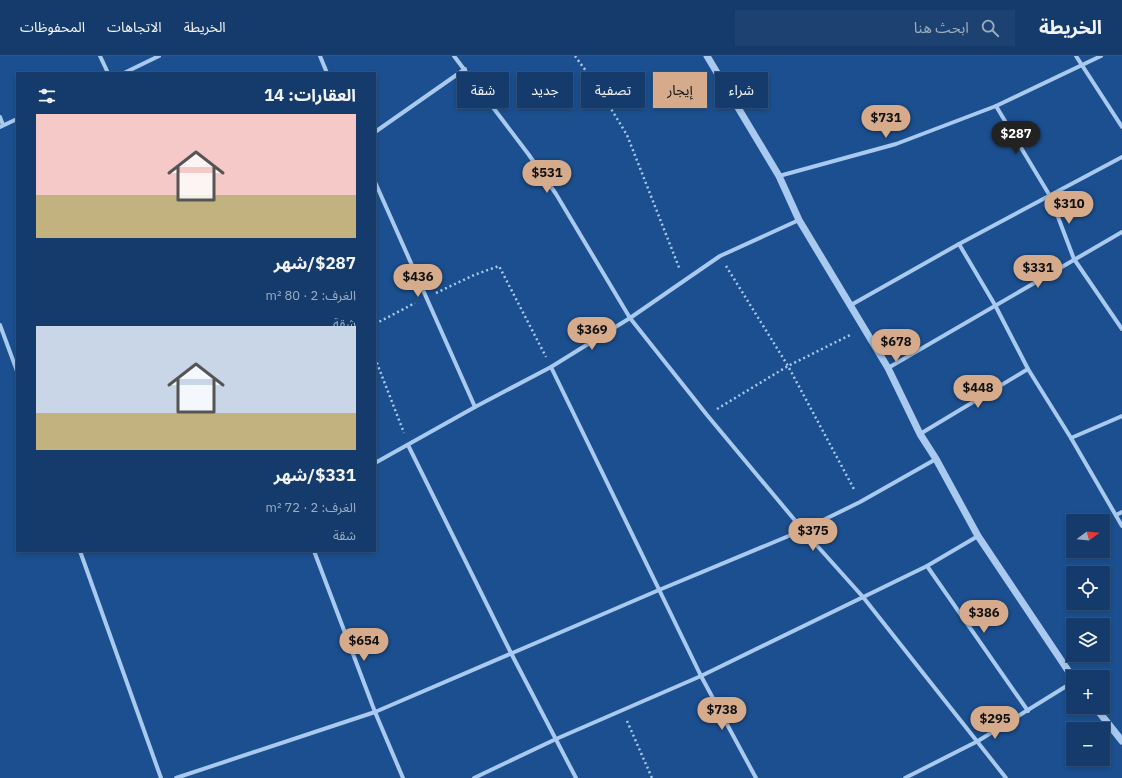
<!DOCTYPE html>
<html lang="ar">
<meta charset="utf-8">
<style>
:root{--surface:#143b6b;--page:#1d4271;--text:#f1f3f6;--muted:#9dadc1;--line:#33557e;--accent:#d6ab8b}
body{margin:0;font-family:"IBM Plex Sans","Noto Sans Arabic",sans-serif;background:var(--page);color:var(--text);direction:rtl;height:100vh;display:flex;flex-direction:column;font-size:15px;white-space:nowrap}
*{box-sizing:border-box;margin:0}
p{font-size:13px;color:var(--muted)}
.icon{flex:none;width:22px;height:22px;fill:none;stroke:currentColor;stroke-width:2;stroke-linecap:round;stroke-linejoin:round}
.map{position:relative;flex:1;overflow:hidden;direction:ltr}
.sheet{position:absolute;left:16px;top:16px;width:360px;height:480px;display:flex;flex-direction:column;background:var(--surface);border-radius:0px;box-shadow:0 2px 6px #0003,0 0 0 1px var(--line);direction:rtl}
.sheet>*{flex:none}
.guide{position:absolute;left:388px;top:16px;width:380px;height:36px;direction:rtl;display:flex;gap:8px}
.needle{width:26px;rotate:74deg}
.fabs{position:absolute;left:1066px;top:458px;display:grid;gap:8px}
.fabs a{display:grid;place-items:center;width:44px;height:44px;border-radius:0px;background:var(--surface);box-shadow:0 2px 6px #0003,0 0 0 1px var(--line);font-size:20px}
.price{position:absolute;translate:-50% -34px;padding:0 9px;border-radius:14px;background:var(--accent);color:#111;font-size:13px;line-height:26px;filter:drop-shadow(0 1px 2px #0008)}
.price::after{content:'';position:absolute;left:50%;top:24px;width:12px;height:9px;margin-left:-6px;background:inherit;clip-path:polygon(0 0,100% 0,50% 100%)}
.price.current{background:#222;color:#fff}
ul{padding:0;list-style:none}
li{display:grid;align-content:center;gap:8px;height:212px;padding:0 20px}
li span{display:grid;place-items:center;height:124px;border-radius:0px;color:#555}
li>.icon{margin-inline-start:auto}
span .icon{width:72px;height:72px;fill:#fffc;stroke-width:1}
li b{font-size:17px}
h2{display:flex;justify-content:space-between;align-items:center;height:48px;padding:0 20px;font-size:17px}
.pill{padding:0 14px;border-radius:0px;background:var(--surface);box-shadow:0 2px 6px #0003,0 0 0 1px var(--line);font-size:14px;line-height:36px}
.pill.current{background:var(--accent);color:#111}
header{display:flex;align-items:center;gap:24px;box-sizing:border-box;height:56px;padding:0 20px;background:var(--surface);border-bottom:1px solid var(--line)}
header strong{font-size:19px}
nav{display:flex;gap:22px;margin-inline-start:auto;font-size:14px}
.search{width:280px;height:36px;background:var(--page);display:flex;align-items:center;gap:10px;box-sizing:border-box;padding:0 14px;border-radius:0px;color:var(--muted);font-size:15px}
.map>svg:first-child{display:block}
.lines{fill:none;stroke-linecap:round;stroke-linejoin:round}
.path{stroke:#a9c9ee;stroke-width:2.5;stroke-dasharray:2 3;stroke-linecap:butt}
.minor{stroke:#a9c9ee;stroke-width:4}
.tertiary{stroke:#a9c9ee;stroke-width:7}
</style>
<header>
<strong>الخريطة</strong>
<div class="search"><svg class="icon" aria-label="search" viewBox="0 0 24 24"><circle cx="10" cy="10" r="6"/><path d="M15 15l6 6"/></svg>ابحث هنا</div>
<nav><a>الخريطة</a><a>الاتجاهات</a><a>المحفوظات</a></nav>
</header>
<div class="map">
<svg width="1122" height="722" viewBox="0 0 1122 722">
<rect width="100%" height="100%" fill="#1b4f8f"/>
<g class="lines">
<g class="path">
<polyline points="575,0 597,30 627,79 680,214"/>
<polyline points="726,210 788,310 855,435"/>
<polyline points="436,237 474,219 499,210 546,301"/>
<polyline points="375,268 415,247"/>
<polyline points="375,302 404,377"/>
<polyline points="717,353 788,310 852,278"/>
<polyline points="627,665 652,722"/>
</g>
<g class="minor">
<polyline points="100,0 108,17"/>
<polyline points="320,0 327,17"/>
<polyline points="454,0 529,99 556,138 630,262 707,359 803,474 863,541 1006,722"/>
<polyline points="1076,0 1122,71"/>
<polyline points="124,17 159,0"/>
<polyline points="996,50 1050,140 1074,203 1122,273"/>
<polyline points="0,61 3,69"/>
<polyline points="0,71 17,63"/>
<polyline points="375,76 465,13"/>
<polyline points="779,120 896,88 996,50 1101,0"/>
<polyline points="375,126 475,351"/>
<polyline points="959,188 995,249 1028,313 1071,382 1122,470"/>
<polyline points="851,249 959,188 1122,101"/>
<polyline points="0,269 17,315"/>
<polyline points="551,311 701,620 756,722"/>
<polyline points="888,312 1122,176"/>
<polyline points="920,378 1028,313"/>
<polyline points="1071,382 1122,360"/>
<polyline points="408,389 511,597 576,722"/>
<polyline points="375,407 475,351 551,311 630,262 720,200 799,164"/>
<polyline points="1116,459 1122,456"/>
<polyline points="80,495 161,722"/>
<polyline points="314,495 375,656 403,722"/>
<polyline points="927,510 1028,655"/>
<polyline points="176,722 375,656 659,534 803,474 860,446 936,403"/>
<polyline points="474,722 556,683 701,620 927,510 978,480"/>
<polyline points="905,722 978,685 1073,626"/>
</g>
<g class="tertiary">
<polyline points="707,0 779,120 799,164 888,312 920,378 936,403 978,480 1073,622"/>
<polyline points="1095,651 1122,685"/>
</g>
</g>
</svg>
<div class="fabs">
<a><svg class="needle" viewBox="-14 -14 28 28"><path d="M0-13l5 13h-10z" fill="#e53935"/><path d="M0 13l5-13h-10z" fill="#9dadc1"/></svg></a>
<a><svg class="icon" aria-label="locate" viewBox="0 0 24 24"><circle cx="12" cy="12" r="6"/><path d="M12 2v4M12 18v4M2 12h4M18 12h4"/></svg></a>
<a><svg class="icon" aria-label="layers" viewBox="0 0 24 24"><path d="M12 4l9 5-9 5-9-5zM3 14l9 5 9-5"/></svg></a>
<a>+</a>
<a>−</a>
</div>
<b class="price" style="left:886px;top:83px">$731</b>
<b class="price current" style="left:1016px;top:99px">$287</b>
<b class="price" style="left:547px;top:138px">$531</b>
<b class="price" style="left:1069px;top:169px">$310</b>
<b class="price" style="left:1038px;top:233px">$331</b>
<b class="price" style="left:418px;top:242px">$436</b>
<b class="price" style="left:592px;top:295px">$369</b>
<b class="price" style="left:896px;top:307px">$678</b>
<b class="price" style="left:978px;top:353px">$448</b>
<b class="price" style="left:813px;top:496px">$375</b>
<b class="price" style="left:984px;top:578px">$386</b>
<b class="price" style="left:364px;top:606px">$654</b>
<b class="price" style="left:722px;top:675px">$738</b>
<b class="price" style="left:995px;top:684px">$295</b>
<div class="guide">
<a class="pill">شراء</a>
<a class="pill current">إيجار</a>
<a class="pill">تصفية</a>
<a class="pill">جديد</a>
<a class="pill">شقة</a>
</div>
<section class="sheet">
<h2>العقارات: 14<svg class="icon" aria-label="filters" viewBox="0 0 24 24"><path d="M4 7h16M4 17h16"/><circle cx="9" cy="7" r="2"/><circle cx="15" cy="17" r="2"/></svg></h2>
<ul>
<li><span style="background:linear-gradient(#f6c9c9 65%,#c2b280 0)"><svg class="icon" aria-label="home" viewBox="0 0 24 24"><path d="M3 11l9-7 9 7M6 9v11h12V9"/></svg></span><div><b>$287/شهر</b><p>الغرف: 2 · 80 m²</p><p>شقة</p></div></li>
<li><span style="background:linear-gradient(#c9d6e8 70%,#c2b280 0)"><svg class="icon" aria-label="home" viewBox="0 0 24 24"><path d="M3 11l9-7 9 7M6 9v11h12V9"/></svg></span><div><b>$331/شهر</b><p>الغرف: 2 · 72 m²</p><p>شقة</p></div></li>
</ul>
</section>
</div>
